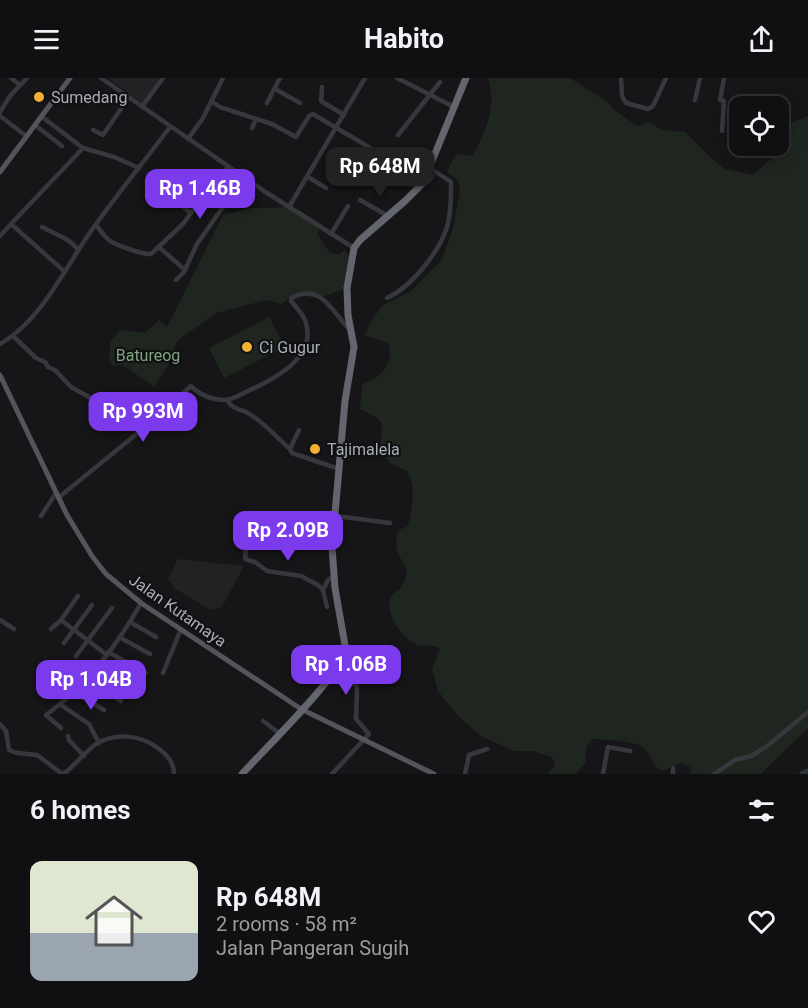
<!DOCTYPE html>
<meta charset="utf-8">
<style>
:root{--surface:#101012;--page:#19191b;--text:#f1f3f6;--muted:#9c9d9f;--line:#303032;--accent:#7c3aed}
body{margin:0;font-family:Roboto,sans-serif;background:var(--page);color:var(--text);height:100vh;display:flex;flex-direction:column;font-size:22px;white-space:nowrap}
*{box-sizing:border-box;margin:0}
p{font-size:20px;color:var(--muted)}
.icon{flex:none;width:33px;height:33px;fill:none;stroke:currentColor;stroke-width:2;stroke-linecap:round;stroke-linejoin:round}
.map{position:relative;height:696px;overflow:hidden}
.drawer{display:flex;flex-direction:column;background:var(--surface);flex:1}
.drawer>*{flex:none}
.fabs{position:absolute;left:729px;top:18px;display:grid;gap:12px}
.fabs a{display:grid;place-items:center;width:60px;height:60px;border-radius:12px;background:var(--surface);box-shadow:0 3px 15px #0003,0 0 0 2px var(--line);font-size:30px}
.price{position:absolute;translate:-50% -51px;padding:0 14px;border-radius:12px;background:var(--accent);color:#fff;font-size:20px;line-height:39px;filter:drop-shadow(0 2px 3px #0008)}
.price::after{content:'';position:absolute;left:50%;top:36px;width:18px;height:14px;margin-left:-9px;background:inherit;clip-path:polygon(0 0,100% 0,50% 100%)}
.price.on{background:#222;color:#fff}
ul{padding:0;list-style:none}
li{display:flex;align-items:center;gap:18px;height:150px;padding:0 30px}
li span{display:grid;place-items:center;flex:none;width:168px;height:120px;border-radius:12px;color:#555}
li>.icon{margin-inline-start:auto}
span .icon{width:72px;height:72px;fill:#fffc;stroke-width:1}
li b{font-size:26px}
h2{display:flex;justify-content:space-between;align-items:center;height:72px;padding:0 30px;font-size:26px}
header{display:flex;justify-content:space-between;align-items:center;height:78px;padding:0 30px;background:var(--surface);font-size:27px;font-weight:700}
.map>svg:first-child{display:block}
.built{fill:#222225}
.green{fill:#1e261f}
.lines{fill:none;stroke-linecap:round;stroke-linejoin:round}
.river{stroke:#2c353c;stroke-width:7}
.minor{stroke:#37383d;stroke-width:4.5}
.major{stroke:#53555c;stroke-width:5}
.highway{stroke:#63666e;stroke-width:7}
.poi-dot{fill:#f2b134;stroke:#111113;stroke-width:2}
.labels{text-anchor:middle;stroke-width:4.5;stroke-linejoin:round;paint-order:stroke}
.poi-label{font-size:16px;fill:#a8adb8;stroke:#111113;text-anchor:start}
.park-label{font-size:16px;fill:#7fa381;stroke:#111113}
.street-label{font-size:16px;fill:#a8adb8;stroke:#111113}
</style>
<header><svg class="icon" aria-label="menu" viewBox="0 0 24 24"><path d="M4 6h16M4 12h16M4 18h16"/></svg>Habito<svg class="icon" aria-label="share" viewBox="0 0 24 24"><path d="M12 15V3M7 8l5-5 5 5M5 13v7h14v-7"/></svg></header>
<div class="map">
<svg width="808" height="696" viewBox="0 0 808 696">
<rect width="100%" height="100%" fill="#161618"/>
<g class="built">
<polygon points="108,0 162,0 143,26"/>
<polygon points="178,481 244,488 222,529 211,532 174,510 168,501"/>
</g>
<g class="green">
<path d="M488 0H570L609 25 612 30 635 47 639 48 649 44 662 52 685 54 712 81 725 91 753 97 777 75 787 47 808 38V650L761 696H691L690 689 680 685 663 693C652 688 652 680 645 671 637 662 606 662 594 661 584 665 586 676 586 684L575 696H548L555 687 552 679 533 673H514L481 658 458 638 438 613 436 605 432 591 440 571C433 565 426 569 418 567 402 561 382 534 392 517 394 514 397 513 400 511 404 506 405 499 407 493 400 478 392 470 399 452L408 448C412 429 417 411 407 393L391 386 380 372 382 346 376 339 360 331 362 307C367 303 370 303 375 300 387 293 394 277 388 265L365 257 371 243 383 227 410 214 441 183 453 151 460 113 458 102 447 94 453 81 458 76 473 78C486 51 497 30 488 0Z"/>
<path d="M289 129 319 149 318 157 329 174 339 177 345 172 353 185 349 208C341 211 331 217 322 218 303 222 303 211 281 226L267 222 216 235 177 263 170 284 154 309 123 287 113 288 109 280 111 262 121 252 145 255 159 242 167 249 223 137 250 130Z"/>
<polygon points="269,239 285,269 224,300 209,270"/>
</g>
<g class="lines">
<polyline class="river" points="803,696 808,694"/>
<g class="minor">
<polyline points="11,0 20,7"/>
<polyline points="101,0 264,113 354,170"/>
<polyline points="397,0 454,29"/>
<polyline points="621,0 622,18 626,25 648,31 653,28 666,0"/>
<polyline points="322,9 321,23 344,37"/>
<polyline points="275,11 300,25"/>
<polyline points="695,22 700,0"/>
<polyline points="211,23 220,29 272,46 296,59 309,38 313,36 389,81"/>
<polyline points="267,25 280,0"/>
<polyline points="142,29 163,0"/>
<polyline points="0,34 10,18 27,0"/>
<polyline points="0,38 26,58"/>
<polyline points="35,47 62,68"/>
<polyline points="252,50 256,41"/>
<polyline points="93,52 103,57 129,19"/>
<polyline points="722,53 724,23 720,22 724,0"/>
<polyline points="398,57 440,4"/>
<polyline points="188,61 203,40 223,0"/>
<polyline points="83,70 114,79 139,90"/>
<polyline points="308,99 326,110"/>
<polyline points="360,122 388,138"/>
<polyline points="178,125 191,135"/>
<polyline points="289,129 365,0"/>
<polyline points="11,146 83,70 41,38"/>
<path d="M96 147C100 152 104 158 109 162 115 167 144 177 151 176L183 146 203 118 228 89"/>
<polyline points="42,149 68,162 79,172"/>
<polyline points="331,156 348,128"/>
<polyline points="0,158 11,146 64,193"/>
<polyline points="159,169 185,192"/>
<polyline points="176,202 184,194 197,166 223,129 239,96"/>
<path d="M387 220C413 208 444 169 449 141 451 129 451 116 451 104L430 90"/>
<polyline points="13,258 36,280 45,284 48,289 55,292 71,309 107,329"/>
<path d="M0 266C40 244 64 192 89 156 115 119 143 85 170 49"/>
<path d="M227 322C232 331 237 330 246 334 262 342 276 359 290 371"/>
<polyline points="299,352 290,371 292,375 339,391"/>
<path d="M58 420 139 354 191 308C199 317 213 322 224 322 232 322 240 317 246 314 273 302 319 279 305 242 302 235 296 229 291 223L292 220C321 204 332 234 350 252"/>
<polyline points="41,438 56,415"/>
<polyline points="336,438 390,445"/>
<polyline points="248,451 245,481 255,484 267,493 301,498 318,507 323,512 328,502 333,499"/>
<polyline points="323,512 327,529"/>
<polyline points="0,542 14,551"/>
<polyline points="61,542 78,518"/>
<polyline points="130,544 156,559"/>
<polyline points="51,551 61,542 107,577"/>
<polyline points="119,559 150,576"/>
<polyline points="64,565 92,527"/>
<polyline points="108,574 146,595"/>
<polyline points="76,578 112,530"/>
<polyline points="339,588 343,590 353,601"/>
<polyline points="163,595 181,551"/>
<polyline points="112,597 132,608"/>
<polyline points="86,601 121,623"/>
<polyline points="104,612 121,581"/>
<polyline points="74,614 104,632"/>
<polyline points="61,627 89,646 99,665"/>
<polyline points="263,643 279,655"/>
<path d="M0 646 6 653 9 672 17 675 37 677 61 695H65C76 686 85 674 96 666 116 654 140 657 158 670 167 677 174 684 174 696"/>
<path d="M61 650 46 637C86 608 117 568 141 525"/>
<polyline points="68,658 69,662 84,678"/>
<polyline points="673,690 673,696"/>
<polyline points="332,696 369,656 356,641 357,611 346,574"/>
<polyline points="465,696 469,677 487,671"/>
<polyline points="603,696 608,669 630,673"/>
<polyline points="714,696 735,682 751,678 766,669 808,634"/>
</g>
<g class="major">
<polyline points="0,94 70,0"/>
<polyline points="0,297 67,437 92,478 106,496 141,525 301,631 434,696"/>
</g>
<path class="highway" d="M242 696C262 674 341 596 346 573L335 510 332 469 345 323 354 269 348 237 347 210 354 170 360 162 405 123 423 105 466 0"/>
</g>
<g class="poi-dot">
<circle cx="39" cy="19" r="6"/>
<circle cx="247" cy="269" r="6"/>
<circle cx="315" cy="371" r="6"/>
</g>
<g class="labels">
<g class="poi-label">
<text x="51" y="25">Sumedang</text>
<text x="259" y="275">Ci Gugur</text>
<text x="327" y="377">Tajimalela</text>
</g>
<g class="park-label">
<text x="148" y="283">Batureog</text>
</g>
<g class="street-label">
<text transform="translate(178 532) rotate(35)" y="6">Jalan Kutamaya</text>
</g>
</g>
</svg>
<div class="fabs">
<a><svg class="icon" aria-label="locate" viewBox="0 0 24 24"><circle cx="12" cy="12" r="6"/><path d="M12 2v4M12 18v4M2 12h4M18 12h4"/></svg></a>
</div>
<b class="price on" style="left:380px;top:120px">Rp 648M</b>
<b class="price" style="left:200px;top:142px">Rp 1.46B</b>
<b class="price" style="left:143px;top:365px">Rp 993M</b>
<b class="price" style="left:288px;top:484px">Rp 2.09B</b>
<b class="price" style="left:346px;top:618px">Rp 1.06B</b>
<b class="price" style="left:91px;top:633px">Rp 1.04B</b>
</div>
<section class="drawer">
<h2>6 homes<svg class="icon" aria-label="filters" viewBox="0 0 24 24"><path d="M4 7h16M4 17h16"/><circle cx="9" cy="7" r="2"/><circle cx="15" cy="17" r="2"/></svg></h2>
<ul>
<li><span style="background:linear-gradient(#dfe7d0 60%,#9aa5b1 0)"><svg class="icon" aria-label="home" viewBox="0 0 24 24"><path d="M3 11l9-7 9 7M6 9v11h12V9"/></svg></span><div><b>Rp 648M</b><p>2 rooms · 58 m²</p><p>Jalan Pangeran Sugih</p></div><svg class="icon" aria-label="heart" viewBox="0 0 24 24"><path d="M12 20l-8-8c-3-5 5-10 8-4 3-6 11-1 8 4z"/></svg></li>
</ul>
</section>
